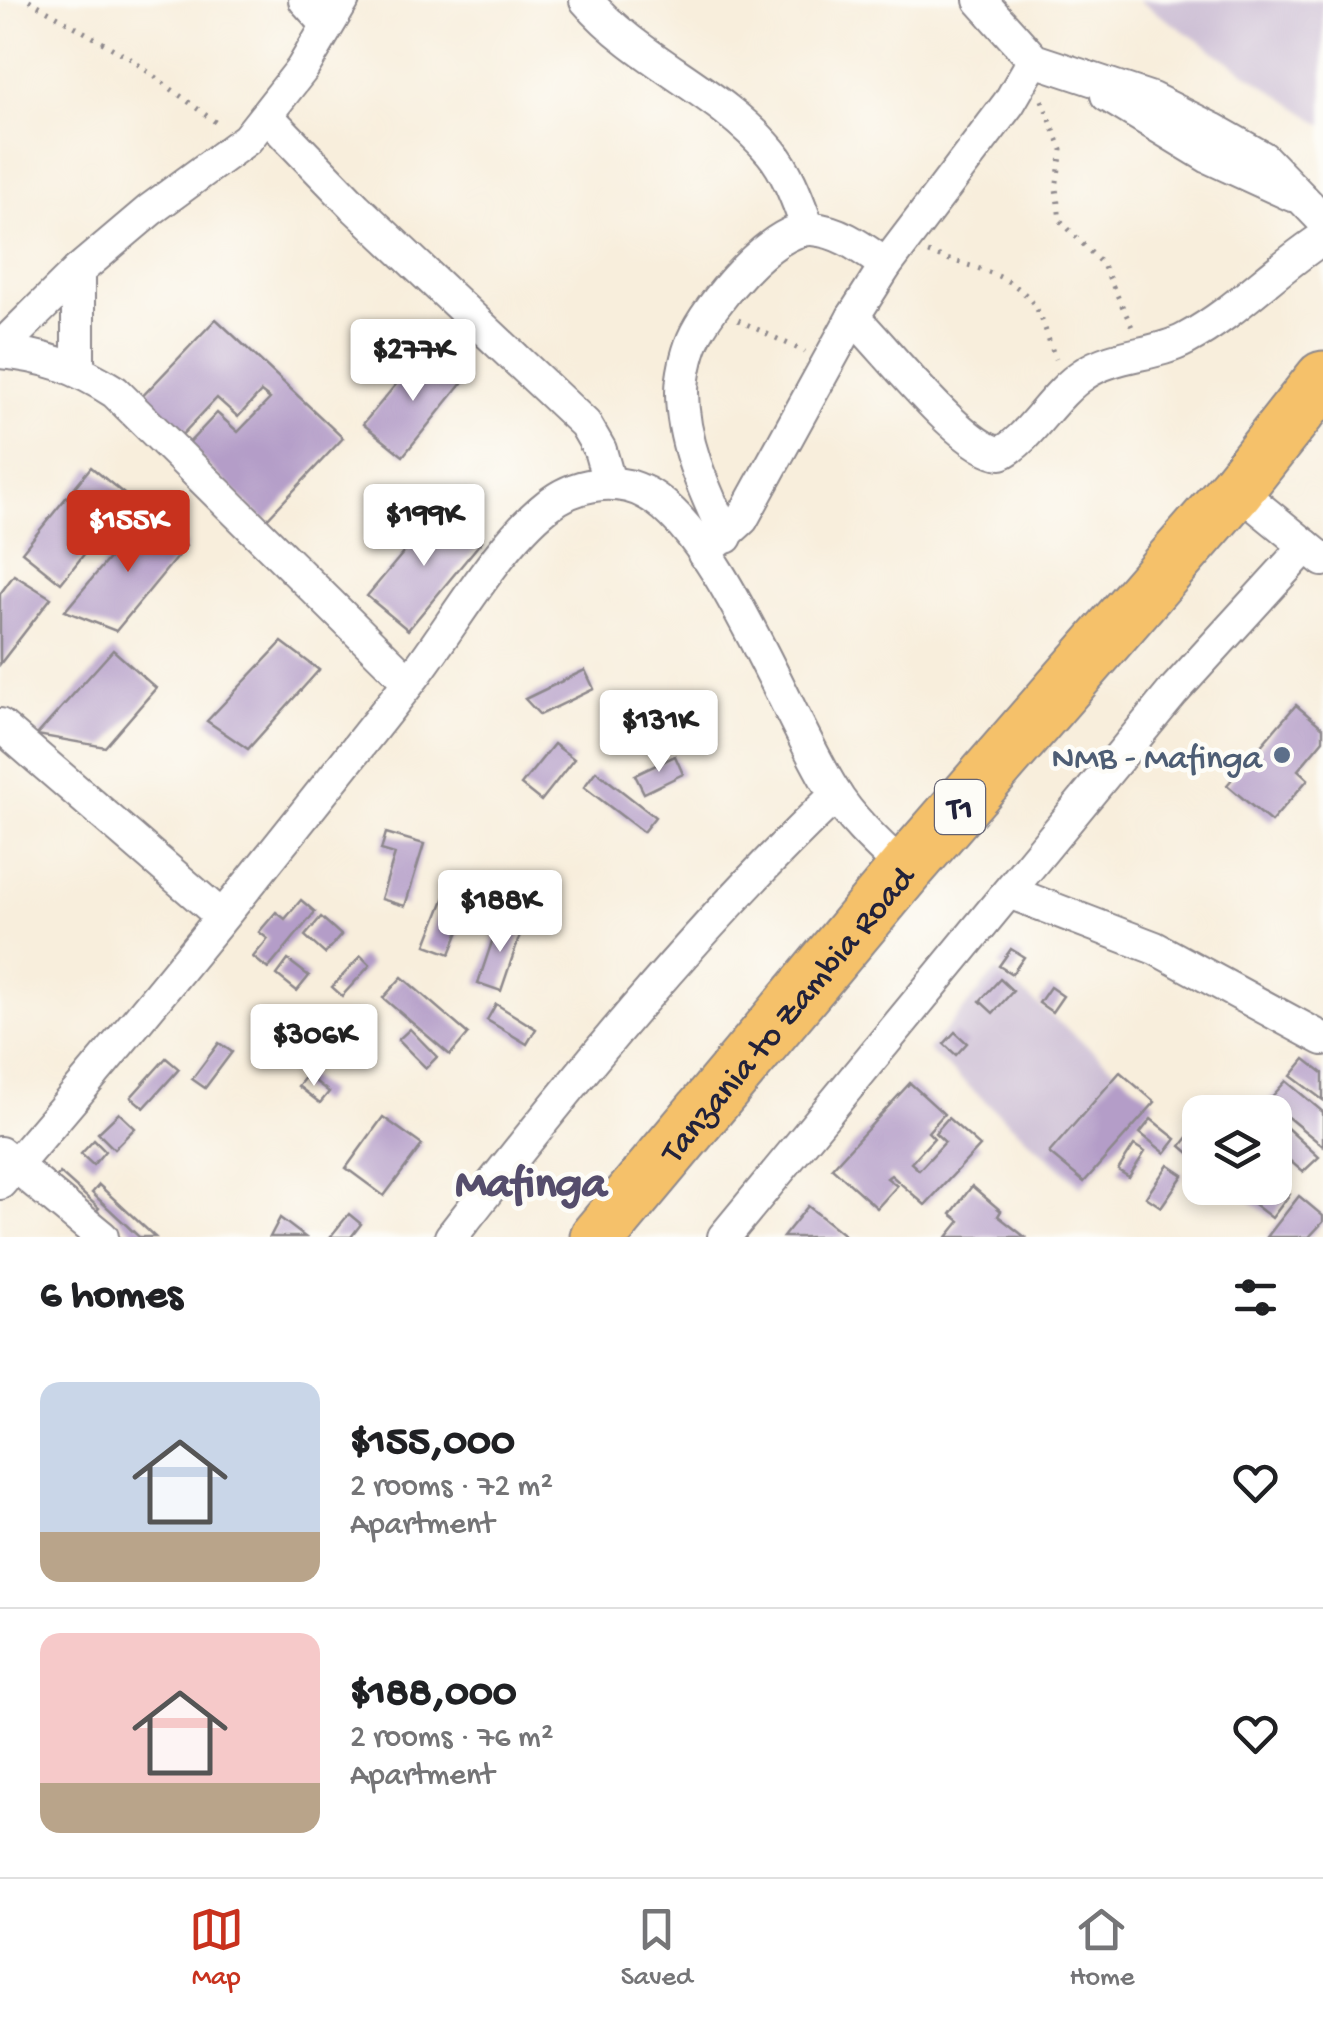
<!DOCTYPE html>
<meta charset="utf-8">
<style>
:root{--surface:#fff;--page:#f6f6f6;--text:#202124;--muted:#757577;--line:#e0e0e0;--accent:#c8321e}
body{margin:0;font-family:"Gochi Hand",sans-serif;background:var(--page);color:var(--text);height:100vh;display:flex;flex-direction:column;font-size:38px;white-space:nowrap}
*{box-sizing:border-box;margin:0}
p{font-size:32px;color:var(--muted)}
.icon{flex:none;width:55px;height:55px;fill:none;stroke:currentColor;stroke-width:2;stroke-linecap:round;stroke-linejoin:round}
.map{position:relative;height:1237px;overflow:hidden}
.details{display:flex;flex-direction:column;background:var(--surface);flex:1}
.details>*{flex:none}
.buttons{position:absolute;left:1182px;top:1095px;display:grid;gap:20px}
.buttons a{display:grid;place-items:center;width:110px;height:110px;border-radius:20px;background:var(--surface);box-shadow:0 5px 15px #0003;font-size:50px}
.price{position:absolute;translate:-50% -85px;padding:0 22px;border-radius:10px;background:#fff;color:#222;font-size:32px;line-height:65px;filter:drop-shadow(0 2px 5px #0008)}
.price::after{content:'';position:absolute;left:50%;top:60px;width:30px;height:22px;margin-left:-15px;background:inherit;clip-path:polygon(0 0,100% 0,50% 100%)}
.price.selected{background:var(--accent);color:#fff}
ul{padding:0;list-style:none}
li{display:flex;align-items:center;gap:30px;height:250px;padding:0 40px}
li+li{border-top:2px solid var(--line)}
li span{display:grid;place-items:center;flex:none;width:280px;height:200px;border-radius:20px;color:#555}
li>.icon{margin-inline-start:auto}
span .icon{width:120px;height:120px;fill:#fffc;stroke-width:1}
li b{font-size:42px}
h2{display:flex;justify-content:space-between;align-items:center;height:120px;padding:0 40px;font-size:42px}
.menu{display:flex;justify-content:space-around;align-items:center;height:140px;border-top:2px solid var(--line);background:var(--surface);font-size:28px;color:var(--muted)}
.menu a{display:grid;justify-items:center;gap:5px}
.menu .selected{color:var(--accent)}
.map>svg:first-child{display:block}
.industrial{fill:#ccbed4}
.building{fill:#b49dc8}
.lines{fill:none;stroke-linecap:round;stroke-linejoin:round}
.street-casing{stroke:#8d888c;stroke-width:36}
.highway-casing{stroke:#8d888c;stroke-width:59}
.path{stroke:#8d888c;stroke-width:5;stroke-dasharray:2.5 8;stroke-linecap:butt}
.street{stroke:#fff;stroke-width:32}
.highway{stroke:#f5c16b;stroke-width:55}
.service-dot{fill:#5c6f8a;stroke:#fdfcf7;stroke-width:4}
.labels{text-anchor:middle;stroke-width:9;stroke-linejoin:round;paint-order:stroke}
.shield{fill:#fdfcf7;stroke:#646373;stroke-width:2.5}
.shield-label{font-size:32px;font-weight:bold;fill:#22223b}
.service-label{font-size:35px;fill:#4e5e75;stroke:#fdfcf7;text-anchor:end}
.street-label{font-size:35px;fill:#22223b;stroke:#fdfcf7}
.district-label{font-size:45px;font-weight:bold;fill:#554d6c;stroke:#fdfcf7}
</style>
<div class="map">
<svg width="1323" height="1237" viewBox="0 0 1323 1237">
<rect width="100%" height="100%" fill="#fdfcf7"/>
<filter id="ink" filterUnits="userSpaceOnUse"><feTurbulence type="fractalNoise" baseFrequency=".01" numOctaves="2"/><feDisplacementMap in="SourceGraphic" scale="20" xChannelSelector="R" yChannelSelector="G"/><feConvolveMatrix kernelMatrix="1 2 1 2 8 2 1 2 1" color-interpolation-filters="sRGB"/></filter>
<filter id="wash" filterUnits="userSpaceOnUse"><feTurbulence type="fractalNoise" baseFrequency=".0048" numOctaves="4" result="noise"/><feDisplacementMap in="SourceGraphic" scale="40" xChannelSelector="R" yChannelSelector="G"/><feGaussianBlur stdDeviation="2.25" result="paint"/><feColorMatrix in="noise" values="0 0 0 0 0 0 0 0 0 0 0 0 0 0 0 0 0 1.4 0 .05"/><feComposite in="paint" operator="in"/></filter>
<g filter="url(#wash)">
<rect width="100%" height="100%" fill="#f8eedc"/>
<g class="industrial">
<polygon points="1138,0 1323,0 1323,125"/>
<polygon points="997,971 1156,1103 1081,1187 928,1050"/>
</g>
<g id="blocks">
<g class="building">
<polygon points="216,319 343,438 265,521 187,445 217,413 238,432 270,399 261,392 238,417 217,398 176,441 136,403"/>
<polygon points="423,352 462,383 403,456 363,424"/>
<polygon points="91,467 129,498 61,583 22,552"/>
<polygon points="441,508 482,541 408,630 367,596"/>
<polygon points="147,513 186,546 116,631 65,611"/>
<polygon points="14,575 51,598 0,664 0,594"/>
<polygon points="282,642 319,670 248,749 207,721"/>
<polygon points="113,650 156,688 105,747 37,735"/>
<polygon points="585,670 594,689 540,715 525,699"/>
<polygon points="1296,705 1323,728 1323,740 1298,770 1308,779 1271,822 1227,785"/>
<polygon points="554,744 574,759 541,801 521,785"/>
<polygon points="675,756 683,774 644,793 635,775"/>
<polygon points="596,771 655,817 643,832 584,787"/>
<polygon points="386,833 424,844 405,906 381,899 395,854 381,850"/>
<polygon points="446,894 470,903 450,954 426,945"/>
<polygon points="301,900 315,912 268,969 253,957 268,939 259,932 276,912 285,919"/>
<polygon points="321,917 341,935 325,954 305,936"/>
<polygon points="500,918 523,926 501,991 478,983"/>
<polygon points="1011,949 1024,957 1012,974 999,966"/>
<polygon points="361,956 370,965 342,996 332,987"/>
<polygon points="288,960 309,976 297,991 277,975"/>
<polygon points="402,977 468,1034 450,1055 383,998"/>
<polygon points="1000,979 1013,991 993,1013 980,1001"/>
<polygon points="1050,987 1063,996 1052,1012 1039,1003"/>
<polygon points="496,1004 536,1029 527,1044 487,1020"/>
<polygon points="410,1029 437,1057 426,1068 398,1040"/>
<polygon points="955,1032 967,1043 956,1055 944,1044"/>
<polygon points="219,1043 232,1052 205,1088 192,1079"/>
<polygon points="166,1058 179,1069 144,1108 131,1097"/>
<polygon points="1305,1059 1323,1073 1323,1100 1291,1076"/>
<polygon points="1120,1072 1155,1102 1084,1182 1049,1153"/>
<polygon points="307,1075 329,1092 320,1103 298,1086"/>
<polygon points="1286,1081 1323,1112 1323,1146 1268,1101"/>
<polygon points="910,1083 944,1114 928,1132 934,1138 911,1163 919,1170 945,1142 935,1133 948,1118 980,1146 925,1205 891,1175 887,1178 897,1186 877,1208 832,1168"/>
<polygon points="119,1113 135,1128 114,1149 98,1133"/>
<polygon points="383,1117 422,1145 384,1196 346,1168"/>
<polygon points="1275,1117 1319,1157 1303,1172 1275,1148"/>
<polygon points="1151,1119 1176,1139 1165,1153 1140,1133"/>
<polygon points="1200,1122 1200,1162 1181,1146"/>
<polygon points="94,1140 105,1151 93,1165 81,1154"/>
<polygon points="1134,1145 1145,1152 1129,1177 1118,1170"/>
<polygon points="1168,1165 1183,1175 1161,1207 1146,1197"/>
<polygon points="60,1173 99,1208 92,1216 52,1182"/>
<polygon points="1275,1183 1290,1194 1272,1218 1233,1188 1275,1188"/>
<polygon points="99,1185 155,1237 139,1237 92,1193"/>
<polygon points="972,1186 1001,1211 998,1216 1025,1237 947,1237 960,1221 951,1214"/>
<polygon points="1299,1196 1323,1216 1323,1222 1309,1237 1267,1237"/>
<polygon points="808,1206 847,1237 783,1237"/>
<polygon points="349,1214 361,1224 351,1237 330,1237"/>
<polygon points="280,1218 305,1237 270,1237"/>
</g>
</g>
</g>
<g filter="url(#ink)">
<use href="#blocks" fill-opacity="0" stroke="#8d888c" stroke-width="2.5"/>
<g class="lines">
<defs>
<g id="street">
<polyline points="305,0 327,24"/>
<path d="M586 0C638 61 719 90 771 152 789 174 798 202 808 228"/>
<polyline points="980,0 1034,60 1152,99 1212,129 1263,158 1323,220"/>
<polyline points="1107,95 1209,157 1292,195"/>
<polyline points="268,117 356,208 585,424 600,450 609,482"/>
<path d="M853 317C884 347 964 451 1001 453 1029 440 1052 395 1084 374 1114 353 1155 356 1186 339 1236 312 1275 269 1323 238"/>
<polyline points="0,348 78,271 150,210 247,139 302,69 343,0"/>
<path d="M0 352C46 356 76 367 115 392L409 682"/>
<polyline points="78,368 78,271"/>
<polyline points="1236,489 1323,560"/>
<path d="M726 537C705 491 682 444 682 392 682 377 687 354 693 340 707 307 773 226 812 229 841 231 863 249 886 265"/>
<polyline points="704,554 742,519 853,317 886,265 1009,103 1034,60"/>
<polyline points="0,725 220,915"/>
<polyline points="1009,892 1155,948 1323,1039"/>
<polyline points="0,1153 102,1237"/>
<path d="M0 1183C140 1022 275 852 407 685 449 632 496 546 547 506 574 484 614 476 646 493 720 532 787 719 834 792 852 821 880 846 905 870"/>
<path d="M451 1237C572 1082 693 931 836 795"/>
<polyline points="724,1237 1172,693 1306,546"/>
</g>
<g id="highway">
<path id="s1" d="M598 1237 905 870 1236 489 1323 379"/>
</g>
</defs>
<use href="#street" class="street-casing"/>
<use href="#highway" class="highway-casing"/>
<g class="path">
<polyline points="29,0 131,59 218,124"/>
<polyline points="1042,100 1062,150 1056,188 1060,220 1103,265 1133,329"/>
<path d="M928 253C964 266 1012 271 1035 306 1045 322 1048 342 1056 359"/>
<polyline points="738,320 805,352"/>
</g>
<use href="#street" class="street"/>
<use href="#highway" class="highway"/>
</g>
</g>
<circle class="service-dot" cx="1282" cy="755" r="10"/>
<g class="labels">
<rect class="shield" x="935" y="780" width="50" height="54" rx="8"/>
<g class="shield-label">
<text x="960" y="818">T1</text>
</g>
<g class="service-label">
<text x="1262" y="767">NMB - Mafinga</text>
</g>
<g class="street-label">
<text dy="12" stroke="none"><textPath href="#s1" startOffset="292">Tanzania to Zambia Road</textPath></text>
</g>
<g class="district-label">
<text x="531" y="1195">Mafinga</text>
</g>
</g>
</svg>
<div class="buttons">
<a><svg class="icon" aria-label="layers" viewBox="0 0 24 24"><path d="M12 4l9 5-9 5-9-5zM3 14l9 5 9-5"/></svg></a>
</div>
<b class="price" style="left:413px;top:404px">$277K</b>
<b class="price" style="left:424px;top:569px">$199K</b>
<b class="price selected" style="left:128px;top:575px">$155K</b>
<b class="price" style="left:659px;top:775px">$131K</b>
<b class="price" style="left:500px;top:955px">$188K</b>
<b class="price" style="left:314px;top:1089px">$306K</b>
</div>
<section class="details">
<h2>6 homes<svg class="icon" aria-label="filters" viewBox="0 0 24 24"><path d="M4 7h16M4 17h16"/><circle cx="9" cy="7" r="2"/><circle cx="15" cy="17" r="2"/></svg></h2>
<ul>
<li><span style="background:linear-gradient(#c9d6e8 75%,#b9a48a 0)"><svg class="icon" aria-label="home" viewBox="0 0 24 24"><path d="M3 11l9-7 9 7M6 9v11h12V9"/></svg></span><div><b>$155,000</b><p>2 rooms · 72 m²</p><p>Apartment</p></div><svg class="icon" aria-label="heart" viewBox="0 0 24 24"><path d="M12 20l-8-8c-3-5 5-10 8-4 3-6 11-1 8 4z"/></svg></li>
<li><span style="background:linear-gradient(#f6c9c9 75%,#b9a48a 0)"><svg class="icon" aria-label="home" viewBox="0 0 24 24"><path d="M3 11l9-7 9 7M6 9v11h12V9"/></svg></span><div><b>$188,000</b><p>2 rooms · 76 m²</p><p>Apartment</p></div><svg class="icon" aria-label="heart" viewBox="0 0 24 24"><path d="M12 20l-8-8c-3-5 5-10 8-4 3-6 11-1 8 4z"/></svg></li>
</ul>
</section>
<nav class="menu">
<a class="selected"><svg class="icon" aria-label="map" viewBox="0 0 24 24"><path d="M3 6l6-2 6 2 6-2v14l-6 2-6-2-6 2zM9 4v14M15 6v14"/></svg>Map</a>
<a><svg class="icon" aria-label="saved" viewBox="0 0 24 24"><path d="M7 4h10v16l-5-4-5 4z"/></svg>Saved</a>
<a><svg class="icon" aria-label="home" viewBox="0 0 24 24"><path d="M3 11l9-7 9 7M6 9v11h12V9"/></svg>Home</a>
</nav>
